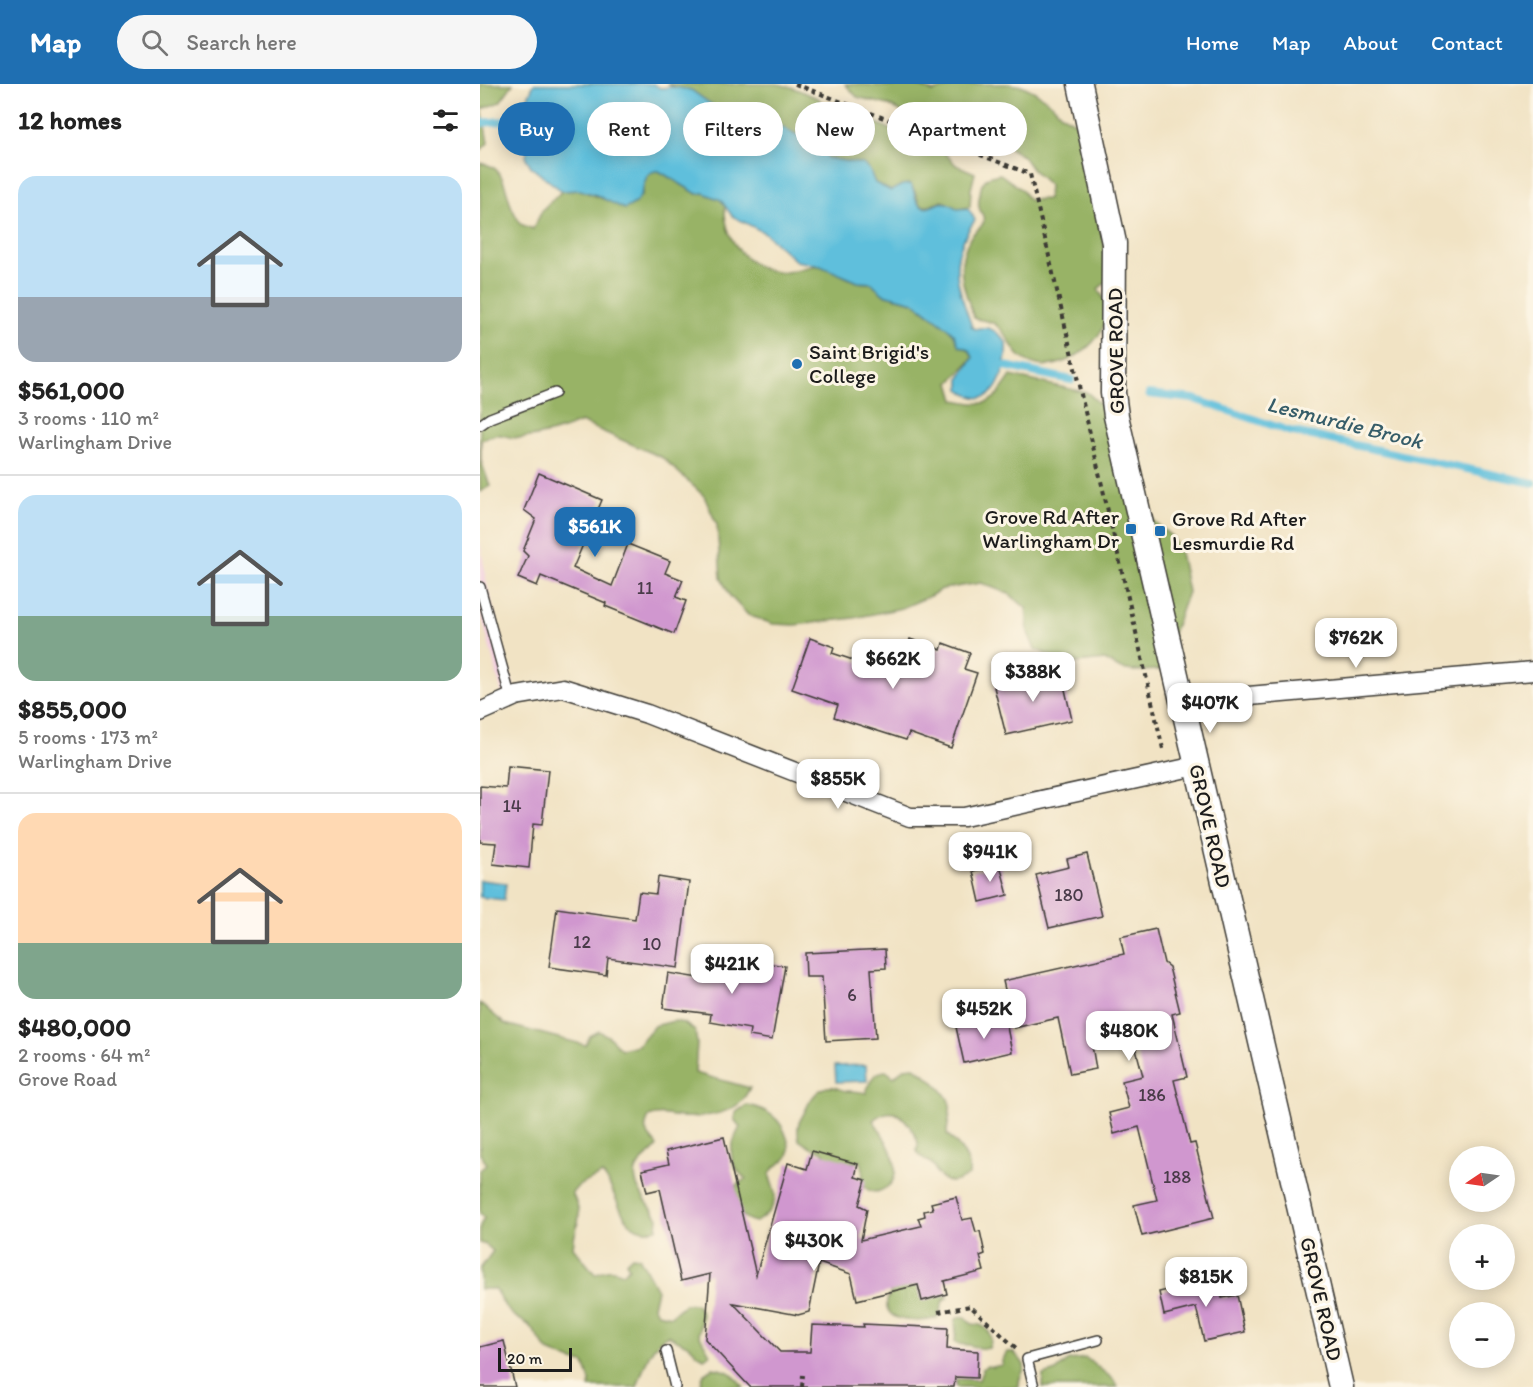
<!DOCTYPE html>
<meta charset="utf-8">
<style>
:root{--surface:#fff;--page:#f6f6f6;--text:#222;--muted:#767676;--line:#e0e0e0;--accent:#1f6fb2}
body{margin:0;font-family:Itim,sans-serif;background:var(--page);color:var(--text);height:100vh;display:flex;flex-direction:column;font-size:22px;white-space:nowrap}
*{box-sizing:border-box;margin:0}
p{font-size:20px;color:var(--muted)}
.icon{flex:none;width:33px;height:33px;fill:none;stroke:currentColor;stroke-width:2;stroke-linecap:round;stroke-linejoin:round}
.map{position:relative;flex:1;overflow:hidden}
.panel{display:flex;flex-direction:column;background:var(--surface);width:480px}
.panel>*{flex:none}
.guide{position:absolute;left:18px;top:18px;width:570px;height:54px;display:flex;gap:12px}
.needle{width:39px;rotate:257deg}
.tools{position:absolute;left:969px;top:1062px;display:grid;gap:12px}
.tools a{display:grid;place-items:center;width:66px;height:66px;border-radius:50%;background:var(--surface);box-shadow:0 3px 15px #0003;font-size:30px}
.scale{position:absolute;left:18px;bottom:15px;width:74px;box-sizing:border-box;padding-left:6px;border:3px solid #1c1c1c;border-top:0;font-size:16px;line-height:21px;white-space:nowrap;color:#1c1c1c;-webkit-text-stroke:4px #fcf5e5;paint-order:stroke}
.price{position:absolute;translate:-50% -51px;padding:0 14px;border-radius:12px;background:#fff;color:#222;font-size:20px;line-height:39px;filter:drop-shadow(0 2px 3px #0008)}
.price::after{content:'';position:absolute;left:50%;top:36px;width:18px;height:14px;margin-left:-9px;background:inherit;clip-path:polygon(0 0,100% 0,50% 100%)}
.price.selected{background:var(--accent);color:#fff}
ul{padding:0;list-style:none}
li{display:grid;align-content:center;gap:12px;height:318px;padding:0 18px}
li+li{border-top:2px solid var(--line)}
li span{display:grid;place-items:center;height:186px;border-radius:18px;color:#555}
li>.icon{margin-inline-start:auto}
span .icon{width:108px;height:108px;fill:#fffc;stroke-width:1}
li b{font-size:26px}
h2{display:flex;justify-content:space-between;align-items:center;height:72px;padding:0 18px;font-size:26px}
.chip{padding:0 21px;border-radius:27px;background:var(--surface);box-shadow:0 3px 15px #0003;font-size:21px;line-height:54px}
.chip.selected{background:var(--accent);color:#fff}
header{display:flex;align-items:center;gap:36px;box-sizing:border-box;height:84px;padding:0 30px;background:var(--accent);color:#fff}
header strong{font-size:28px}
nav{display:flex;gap:33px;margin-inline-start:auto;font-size:21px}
.search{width:420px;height:54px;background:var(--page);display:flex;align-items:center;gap:15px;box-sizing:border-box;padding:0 21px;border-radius:33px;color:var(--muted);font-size:22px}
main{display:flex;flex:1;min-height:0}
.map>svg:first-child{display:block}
.built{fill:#f2cfe0}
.forest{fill:#98b366;stroke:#5a6841;stroke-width:1.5}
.water{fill:#5ebfdc;stroke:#3d6e7c;stroke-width:1.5}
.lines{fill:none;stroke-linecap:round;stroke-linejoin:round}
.stream{stroke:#5ebfdc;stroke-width:8}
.building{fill:#d097cf}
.service-casing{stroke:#3c3a35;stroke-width:12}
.minor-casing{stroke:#3c3a35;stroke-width:21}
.tertiary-casing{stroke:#3c3a35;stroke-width:27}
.path{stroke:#3c3a35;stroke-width:4;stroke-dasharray:4.5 4.5;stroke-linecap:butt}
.service{stroke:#fff;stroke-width:9}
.minor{stroke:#fff;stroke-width:18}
.tertiary{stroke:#fff;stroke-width:24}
.poi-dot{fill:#1f6fb2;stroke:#fcf5e5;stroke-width:2}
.labels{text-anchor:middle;stroke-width:6;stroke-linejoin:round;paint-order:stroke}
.number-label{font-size:18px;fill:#493b49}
.street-label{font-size:21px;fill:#1c1c1c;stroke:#fcf5e5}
.poi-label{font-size:21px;fill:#1c1c1c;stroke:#fcf5e5;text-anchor:start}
.water-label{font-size:22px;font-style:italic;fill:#365d69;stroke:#fcf5e5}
</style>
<header>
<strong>Map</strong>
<div class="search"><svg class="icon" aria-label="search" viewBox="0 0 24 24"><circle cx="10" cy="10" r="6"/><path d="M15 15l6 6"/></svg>Search here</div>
<nav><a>Home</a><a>Map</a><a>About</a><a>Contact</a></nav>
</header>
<main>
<section class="panel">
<h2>12 homes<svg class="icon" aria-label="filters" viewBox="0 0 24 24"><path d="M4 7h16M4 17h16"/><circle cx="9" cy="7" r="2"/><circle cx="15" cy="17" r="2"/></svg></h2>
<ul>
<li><span style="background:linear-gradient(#bfe0f5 65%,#9aa5b1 0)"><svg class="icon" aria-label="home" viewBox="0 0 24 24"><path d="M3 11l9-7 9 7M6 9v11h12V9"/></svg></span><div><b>$561,000</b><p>3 rooms · 110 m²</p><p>Warlingham Drive</p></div></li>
<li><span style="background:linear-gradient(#bfe0f5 65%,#7fa58c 0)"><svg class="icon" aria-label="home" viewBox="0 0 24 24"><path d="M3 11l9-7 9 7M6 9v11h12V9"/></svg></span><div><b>$855,000</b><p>5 rooms · 173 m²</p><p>Warlingham Drive</p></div></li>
<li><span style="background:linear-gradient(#ffd9b3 70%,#7fa58c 0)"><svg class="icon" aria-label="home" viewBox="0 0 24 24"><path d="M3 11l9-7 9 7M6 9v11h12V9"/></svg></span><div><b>$480,000</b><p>2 rooms · 64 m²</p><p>Grove Road</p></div></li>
</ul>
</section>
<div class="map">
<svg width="1053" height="1303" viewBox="0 0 1053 1303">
<rect width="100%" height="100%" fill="#fcf5e5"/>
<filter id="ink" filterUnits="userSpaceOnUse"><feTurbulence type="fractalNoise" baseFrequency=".0167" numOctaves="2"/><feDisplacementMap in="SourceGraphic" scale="12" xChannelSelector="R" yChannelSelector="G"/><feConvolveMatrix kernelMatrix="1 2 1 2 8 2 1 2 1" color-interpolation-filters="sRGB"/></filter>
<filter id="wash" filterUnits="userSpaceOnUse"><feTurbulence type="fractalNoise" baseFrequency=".008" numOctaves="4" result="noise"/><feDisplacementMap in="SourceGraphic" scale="24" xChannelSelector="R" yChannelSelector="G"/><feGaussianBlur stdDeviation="1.35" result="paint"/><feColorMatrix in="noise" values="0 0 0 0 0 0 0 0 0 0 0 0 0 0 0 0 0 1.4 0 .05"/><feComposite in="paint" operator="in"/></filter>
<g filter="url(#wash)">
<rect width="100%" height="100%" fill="#f1e3c4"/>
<polygon class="built" points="0,457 7,501 36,612 24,618 0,526"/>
<g class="forest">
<polygon points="0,0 33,0 20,18 2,25 8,59 0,67"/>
<path d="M187 0H297L311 3 338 14 347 23 365 31 399 40 430 55 451 59 464 68 476 81 495 89 491 105 490 123 478 125 463 117C430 130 444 117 430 100L422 101 411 107 395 99 389 85 347 74 344 66 340 60 313 49 267 23 238 25 211 6 194 3Z"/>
<path d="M365 0C381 0 397 2 413 2 430 1 437 0 453 8L478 0H527L543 2 555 8 573 21 582 31 595 38 606 53 610 88 603 95 614 104 630 195 618 205C620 208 623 213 625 217 637 250 588 287 558 281 529 274 535 256 516 241 511 236 501 237 494 234 484 205 474 184 490 154 493 147 503 145 504 136 504 132 500 128 499 123 498 119 499 114 500 110 501 96 507 92 520 90L541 105 549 116 568 115 569 101 552 85 543 72 526 62 515 57 502 58 471 51 408 21 377 13Z"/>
<path d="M0 79C23 82 24 99 30 118 32 126 37 133 40 140L53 145 63 125 82 107 100 106 134 119 162 111C163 101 165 93 173 87H179L217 110 224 109 241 116 245 120C242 154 268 189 304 188 314 188 331 180 340 182 353 184 365 195 378 198 382 199 387 199 392 199L403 210 433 218 468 244 474 250 479 262C488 264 490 266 493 274L470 299 475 316C510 323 511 321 531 292L608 309 622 322 636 350 662 427 692 453 700 468 708 508 693 549V576L679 586 654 587 641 585 625 576 596 579 575 574 555 565 548 549 546 524 529 510 501 499 462 505 450 512 422 524 374 534 315 541 293 540 268 531 250 512 241 494 237 441 224 412 183 374 101 338C81 347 63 352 41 354 21 355 25 345 1 356V377L10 402 0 408Z"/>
<path d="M0 919 25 940 105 961 110 952 119 947 128 952 141 965 158 961 174 942 194 937 204 939 215 947 217 959 215 989 270 1004C267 1008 264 1016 260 1019 245 1031 220 1034 201 1033 189 1032 181 1028 169 1033 161 1049 168 1049 177 1062 172 1069 166 1073 160 1079 145 1097 169 1119 178 1134L177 1145C138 1155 139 1105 122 1090L98 1102 92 1109C106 1138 95 1136 93 1163L115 1190C126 1185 132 1184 143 1189L149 1184 146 1178 152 1172 159 1173 177 1206 173 1222 177 1229 191 1232 205 1220H216L222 1229 219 1250 230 1270 224 1274 217 1270 211 1263 188 1251C169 1261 164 1284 157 1303H109L110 1297 104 1279 92 1277 68 1267 49 1241 34 1232 26 1224 15 1205H0V1185L13 1167 6 1161 0 1159V1142L4 1134 0 1129V1086L7 1080 0 1070Z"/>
<path d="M434 983C444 989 468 1008 470 1021 471 1030 467 1040 467 1050 479 1062 491 1073 489 1091 477 1099 466 1102 457 1089 455 1087 455 1083 453 1081 449 1076 441 1075 438 1069 435 1063 438 1067 438 1060 438 1056 435 1051 433 1047 423 1030 411 1021 393 1036 404 1052 428 1088 407 1103 401 1107 397 1109 390 1107L382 1101 383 1085 380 1077 365 1080 349 1077 342 1067 331 1064 319 1056C316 1038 319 1040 326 1025 331 1014 339 1001 354 1003 358 1004 362 1007 367 1007 375 1007 378 1007 386 1009 390 998 392 988 406 987L414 993 424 984Z"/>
<path d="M267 1021C287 1025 301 1034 307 1054 309 1059 310 1066 308 1072 304 1080 290 1082 290 1092 290 1096 293 1101 294 1105 298 1122 288 1130 276 1138 257 1135 256 1120 252 1104L266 1095C246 1079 249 1063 260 1043L254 1035 256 1028Z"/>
<path d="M425 1196 461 1205 468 1213 463 1217 458 1234C445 1238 411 1240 407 1223 406 1217 407 1214 411 1210L406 1201Z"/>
<path d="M480 1233H485L492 1240C506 1240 515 1250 509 1264 500 1266 497 1263 489 1261 483 1260 481 1262 475 1258L476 1248 475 1236Z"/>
<path d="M527 1268H533C556 1289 537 1284 539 1303H476V1295L499 1296 503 1284 507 1282 513 1283 522 1281V1277Z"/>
<polygon points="606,1274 633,1295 638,1303 563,1303 562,1301 563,1291 576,1287 589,1276"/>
<path d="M233 1284C252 1287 252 1290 264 1303H221C221 1293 223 1288 233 1284Z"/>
</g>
<g class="water">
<path d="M54 0H174L180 4 194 3 211 6 238 25 267 23 313 49 340 60 343 62 347 74 383 80 389 85 395 99 411 107 422 101 430 100C436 106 433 117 441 122 453 129 458 109 477 125 490 123 489 125 495 136 466 178 477 199 492 243L495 245C509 241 517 247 526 258 528 284 515 334 480 305V294L493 274C491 266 488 264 479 262L474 250 468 244 434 218 403 210 392 199 378 198 338 181 316 177 285 149 252 132 241 116 224 109 217 110 179 87C161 86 166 108 157 117 154 121 148 123 144 125L116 111 100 106 82 107 52 84 46 74 48 56 41 29Z"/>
<polygon points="0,796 26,799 24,816 0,813"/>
<polygon points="386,981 387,997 356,998 355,982"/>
</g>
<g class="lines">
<g class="stream">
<polyline points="0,39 24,37 44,21"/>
<polyline points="525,282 591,296"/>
<polyline points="669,310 714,315 809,347 1053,399"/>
</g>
</g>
<g id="blocks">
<g class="building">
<polygon points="59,389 122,416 93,484 132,502 148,460 190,477 185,489 203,496 196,513 206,517 194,550 125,522 126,519 61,492 57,502 38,494 48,472 43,467 56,435 44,426"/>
<polygon points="330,554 354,563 352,569 418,591 430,555 461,566 463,559 490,569 484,585 497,589 471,664 429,649 426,656 354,633 358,621 312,605"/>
<polygon points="581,588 592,636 526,651 514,603"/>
<polygon points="28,682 68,686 62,741 53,740 49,784 13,780 16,759 0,758 0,702 26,704"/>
<polygon points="607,770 622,832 569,844 556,791 589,783 587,775"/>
<polygon points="520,781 528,811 500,818 493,787"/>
<polygon points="178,793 209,798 198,884 128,874 126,891 69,883 77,824 155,835 159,808 176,810"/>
<polygon points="676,845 684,879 689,883 700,928 692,930 707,993 694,996 710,1060 715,1059 734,1134 662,1152 654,1121 677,1116 659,1043 634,1050 629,1029 649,1024 642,997 663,992 648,935 609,944 616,985 590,990 578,934 534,944 523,897 644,870 640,853"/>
<polygon points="405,865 406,884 391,885 396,954 346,957 342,893 326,893 325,869"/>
<polygon points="242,871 305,882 292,956 269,952 270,945 230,938 231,930 183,924 188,889 237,897"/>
<polygon points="525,933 532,968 484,979 476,943"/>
<polygon points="244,1053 276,1191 308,1079 327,1085 332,1067 378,1080 375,1093 386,1096 379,1121 387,1125 381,1156 441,1142 438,1134 445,1132 444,1127 453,1125 451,1119 476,1113 482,1136 492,1134 496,1148 500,1147 505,1170 500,1172 504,1187 464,1197 467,1210 442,1217 438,1201 377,1216 371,1190 339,1179 329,1228 318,1231 253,1219 300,1268 330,1268 332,1241 384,1243 383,1240 468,1244 467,1265 498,1267 497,1294 475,1293 474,1303 270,1303 225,1255 230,1190 201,1197 180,1105 167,1108 162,1086 189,1080 186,1067"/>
<polygon points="738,1194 742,1214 757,1211 765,1248 724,1257 716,1223 684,1231 679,1208"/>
<polygon points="24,1257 35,1303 0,1303 0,1263"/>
</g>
</g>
</g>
<g filter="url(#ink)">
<use href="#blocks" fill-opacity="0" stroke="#3c3a35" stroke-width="1.5"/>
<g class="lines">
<defs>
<g id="service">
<polyline points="0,341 10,334 75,309"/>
<polyline points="0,503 31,615"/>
<polyline points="186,1267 195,1303"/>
<polyline points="554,1303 547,1275 618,1256"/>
</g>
<g id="minor">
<polyline points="701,618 1053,587"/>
<polyline points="0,628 36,612 83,604 167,630 430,733 484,733 716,682"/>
</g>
<polyline id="tertiary" points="600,0 634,159 633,309 636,332 861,1303"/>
</defs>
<use href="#service" class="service-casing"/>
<use href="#minor" class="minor-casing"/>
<use href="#tertiary" class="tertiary-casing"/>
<g class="path">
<polyline points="315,0 550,90 683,665"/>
<polyline points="458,1228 490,1222 536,1264"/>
<polyline points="322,1303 323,1291"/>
</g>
<use href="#service" class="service"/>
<use href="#minor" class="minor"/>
<use href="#tertiary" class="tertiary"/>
</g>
</g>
<g class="poi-dot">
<circle cx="317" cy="280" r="6"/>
<rect x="645" y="439" width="12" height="12" rx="3"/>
<rect x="674" y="441" width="12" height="12" rx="3"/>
</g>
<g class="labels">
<g class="number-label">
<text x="165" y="510">11</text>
<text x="32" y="728">14</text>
<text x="589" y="817">180</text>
<text x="102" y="864">12</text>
<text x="172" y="866">10</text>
<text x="372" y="917">6</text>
<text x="672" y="1017">186</text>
<text x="697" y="1099">188</text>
</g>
<g class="street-label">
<text transform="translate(636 267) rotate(-91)" y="7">GROVE ROAD</text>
<text transform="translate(730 742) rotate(77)" y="7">GROVE ROAD</text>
<text transform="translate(841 1215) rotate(77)" y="7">GROVE ROAD</text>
</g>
<g class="poi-label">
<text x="329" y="275">Saint Brigid's<tspan x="329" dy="24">College</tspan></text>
<text x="639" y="440" text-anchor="end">Grove Rd After<tspan x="639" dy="24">Warlingham Dr</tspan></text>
<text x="692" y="442">Grove Rd After<tspan x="692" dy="24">Lesmurdie Rd</tspan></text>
</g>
<g class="water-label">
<text transform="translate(865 338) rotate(14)" y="8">Lesmurdie Brook</text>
</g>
</g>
</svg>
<div class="tools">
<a><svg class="needle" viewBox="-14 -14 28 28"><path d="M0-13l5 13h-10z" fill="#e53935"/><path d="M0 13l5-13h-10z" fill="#767676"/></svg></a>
<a>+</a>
<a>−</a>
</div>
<div class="scale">20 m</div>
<b class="price selected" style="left:115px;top:474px">$561K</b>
<b class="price" style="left:876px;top:585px">$762K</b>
<b class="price" style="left:413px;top:606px">$662K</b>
<b class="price" style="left:553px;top:619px">$388K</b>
<b class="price" style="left:730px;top:650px">$407K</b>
<b class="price" style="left:358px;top:726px">$855K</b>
<b class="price" style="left:510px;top:799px">$941K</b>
<b class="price" style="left:252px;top:911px">$421K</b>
<b class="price" style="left:504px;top:956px">$452K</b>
<b class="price" style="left:649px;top:978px">$480K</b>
<b class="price" style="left:334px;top:1188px">$430K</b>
<b class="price" style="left:726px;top:1224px">$815K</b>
<div class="guide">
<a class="chip selected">Buy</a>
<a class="chip">Rent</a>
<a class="chip">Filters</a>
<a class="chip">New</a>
<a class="chip">Apartment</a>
</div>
</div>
</main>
